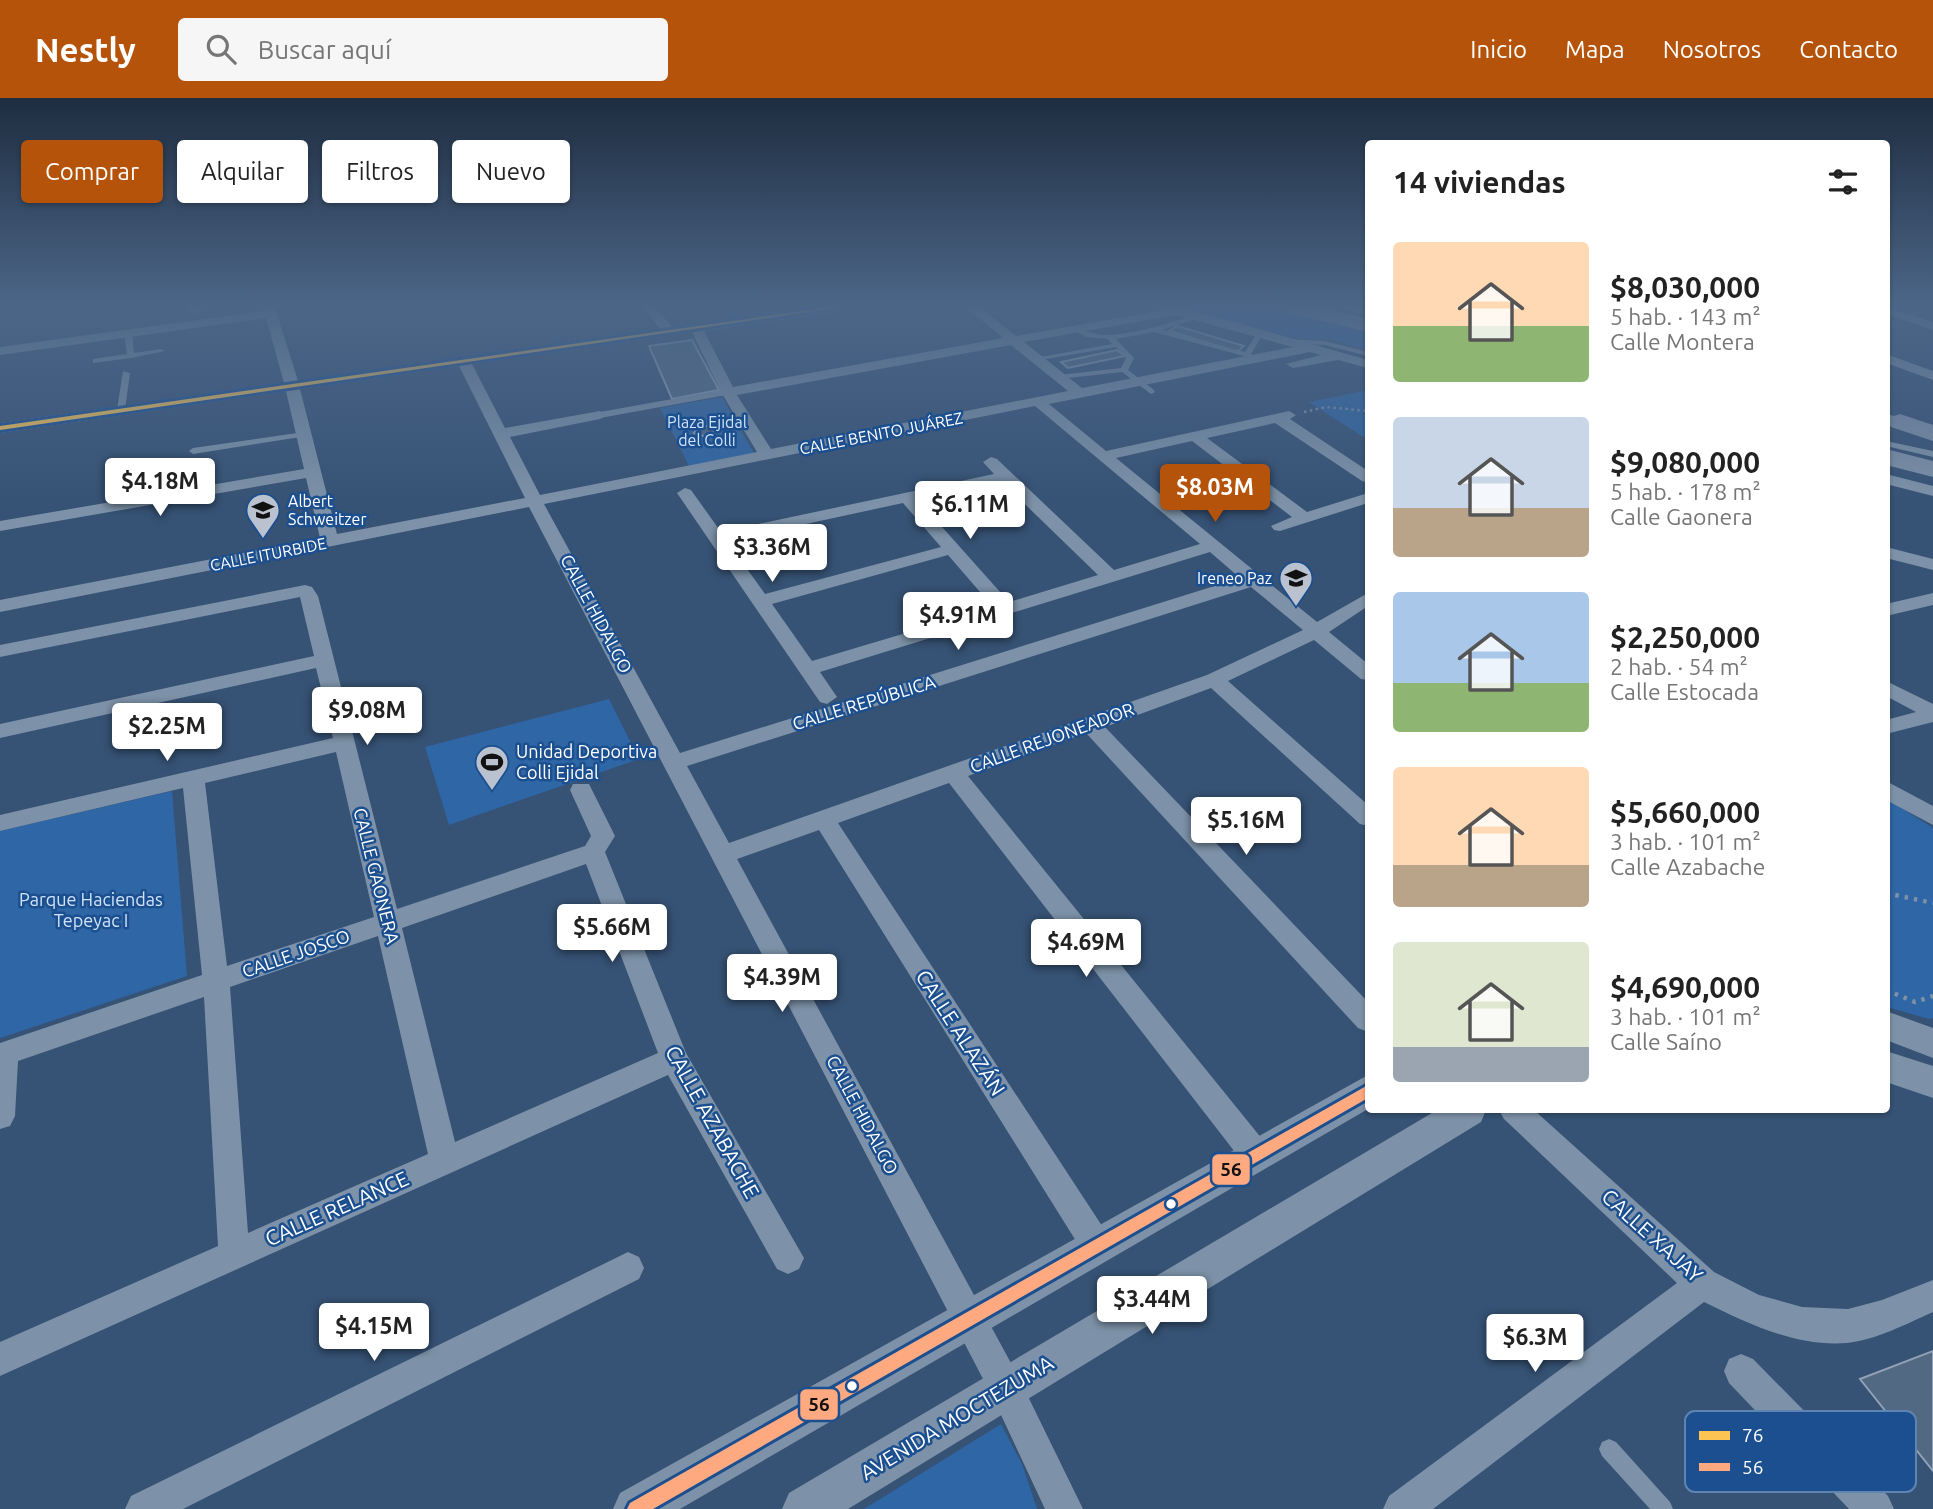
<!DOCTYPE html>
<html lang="es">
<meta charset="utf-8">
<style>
:root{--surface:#fff;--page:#f6f6f6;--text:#222;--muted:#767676;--accent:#b45309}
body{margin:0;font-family:Ubuntu,sans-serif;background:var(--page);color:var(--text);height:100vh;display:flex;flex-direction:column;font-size:26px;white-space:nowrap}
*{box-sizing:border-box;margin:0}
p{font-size:23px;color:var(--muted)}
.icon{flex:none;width:38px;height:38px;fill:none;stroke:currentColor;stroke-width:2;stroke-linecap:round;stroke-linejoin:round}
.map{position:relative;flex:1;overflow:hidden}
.panel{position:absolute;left:1365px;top:42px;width:525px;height:973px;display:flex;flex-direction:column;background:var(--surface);border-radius:7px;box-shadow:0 2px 5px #0004}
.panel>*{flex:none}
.hud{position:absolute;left:21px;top:42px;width:665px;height:63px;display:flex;gap:14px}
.price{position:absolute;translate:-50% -60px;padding:0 16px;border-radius:7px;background:#fff;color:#222;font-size:23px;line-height:46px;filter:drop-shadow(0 2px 4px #0008)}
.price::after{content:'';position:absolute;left:50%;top:42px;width:21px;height:16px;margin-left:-10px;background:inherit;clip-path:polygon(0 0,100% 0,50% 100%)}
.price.current{background:var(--accent);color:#fff}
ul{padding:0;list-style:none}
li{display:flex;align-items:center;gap:21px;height:175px;padding:0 28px}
li span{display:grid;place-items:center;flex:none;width:196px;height:140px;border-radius:7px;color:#555}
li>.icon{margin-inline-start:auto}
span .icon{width:84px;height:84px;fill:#fffc;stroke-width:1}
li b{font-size:30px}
h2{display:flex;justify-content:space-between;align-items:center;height:84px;padding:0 28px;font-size:30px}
.chip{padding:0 24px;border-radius:7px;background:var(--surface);box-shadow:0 2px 5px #0004;font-size:24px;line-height:63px}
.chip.current{background:var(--accent);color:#fff}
header{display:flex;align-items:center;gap:42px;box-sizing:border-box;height:98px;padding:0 35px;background:var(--accent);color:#fff}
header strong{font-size:33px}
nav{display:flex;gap:38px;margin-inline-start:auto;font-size:24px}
.search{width:490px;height:63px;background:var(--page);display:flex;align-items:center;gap:18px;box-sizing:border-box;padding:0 24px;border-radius:7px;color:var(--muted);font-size:26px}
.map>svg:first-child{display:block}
.green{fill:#2f66a5}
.building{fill:#526984;stroke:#92a2b6;stroke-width:2}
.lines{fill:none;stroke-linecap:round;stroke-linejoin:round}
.path-far1{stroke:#7d92a8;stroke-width:2.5;stroke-dasharray:2.5 3.5;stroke-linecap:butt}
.path{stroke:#7d92a8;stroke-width:4.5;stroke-dasharray:3.5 6;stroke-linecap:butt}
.service{fill:#7d92a8;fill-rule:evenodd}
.pedestrian{fill:#7d92a8;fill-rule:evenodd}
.minor{fill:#7d92a8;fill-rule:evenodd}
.tertiary{fill:#7d92a8;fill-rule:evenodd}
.trunk{fill:#7e90a7;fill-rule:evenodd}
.bus-1-casing{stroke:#1b4f8f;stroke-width:6}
.bus-2-casing{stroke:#1b4f8f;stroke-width:6}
.bus-1{fill:#fcc553;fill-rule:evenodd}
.bus-2{fill:#ffa980;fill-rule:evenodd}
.bus-dot{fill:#fff;stroke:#1b4f8f;stroke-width:2.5}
.labels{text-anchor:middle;stroke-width:5;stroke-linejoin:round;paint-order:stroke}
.far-park-label{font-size:16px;fill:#cfe3fa;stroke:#1b4f8f}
.far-street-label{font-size:16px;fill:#fff;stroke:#1b4f8f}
.far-poi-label{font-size:16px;fill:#fff;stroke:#1b4f8f;text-anchor:start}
.street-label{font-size:18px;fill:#fff;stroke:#1b4f8f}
.poi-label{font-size:18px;fill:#fff;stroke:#1b4f8f;text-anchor:start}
.park-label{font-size:18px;fill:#cfe3fa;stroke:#1b4f8f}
.near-street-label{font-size:21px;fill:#fff;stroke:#1b4f8f}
.key{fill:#1b4f8f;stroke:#5f84b1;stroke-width:2}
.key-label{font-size:19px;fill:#fff}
.line-badge{stroke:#1b4f8f;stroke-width:2.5}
.pale-badge-label{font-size:19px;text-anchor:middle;font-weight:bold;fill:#111}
</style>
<header>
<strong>Nestly</strong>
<div class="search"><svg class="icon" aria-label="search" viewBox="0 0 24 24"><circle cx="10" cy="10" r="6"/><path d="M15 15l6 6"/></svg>Buscar aquí</div>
<nav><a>Inicio</a><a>Mapa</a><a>Nosotros</a><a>Contacto</a></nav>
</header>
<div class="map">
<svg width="1933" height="1411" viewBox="0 0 1933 1411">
<rect width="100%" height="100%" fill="#365274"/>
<g class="green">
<polygon points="1176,209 1274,209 1368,233 1368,253 1331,242 1286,239"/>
<polygon points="1368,292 1368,342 1309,304"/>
<polygon points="722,299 754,355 689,368 660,310"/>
<polygon points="609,601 639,661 449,727 425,649"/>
<polygon points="172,693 187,878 0,940 0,733"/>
<polygon points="1887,701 1933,730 1933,920 1929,921 1887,909"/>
<polygon points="1001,1326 1022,1366 1037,1411 864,1411"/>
</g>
<g class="building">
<polygon points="1177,228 1244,248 1237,254 1169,233"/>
<polygon points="692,242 719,292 672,301 649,248"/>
<polygon points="1117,252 1125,258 1068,270 1061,264"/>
<polygon points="707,328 716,331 712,337 703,338 694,335 698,330"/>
<polygon points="1933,1253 1933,1373 1860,1281"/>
</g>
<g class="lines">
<g class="path-far1">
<polyline points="855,211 872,209"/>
<polyline points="1304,314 1326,309 1368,313"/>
</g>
<g class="path">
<polyline points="1886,795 1933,805"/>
<polyline points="1886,892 1915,904 1933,898"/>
</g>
<g class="service">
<polygon points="186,209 194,211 219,209 192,215"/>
<polygon points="1339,209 1350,209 1368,213 1368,217"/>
<path d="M1196 217 1199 219 1198 220 1162 232 1245 254 1257 235H1261L1263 236 1251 256 1263 260 1259 262 1154 234 1116 241 1134 260 1128 272 1154 292 1155 294 1151 296 1122 274 1059 281 1055 279 1059 277 1121 270 1126 260 1116 249 1034 263 1030 261 1112 246 1108 241 1087 239 1073 232V230C1083 230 1093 237 1104 237 1136 237 1166 225 1196 217Z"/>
<polygon points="128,233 132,235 134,255 161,251 165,253 131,260 93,265 93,261 127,256 124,235"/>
<polygon points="1288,241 1325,243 1368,254 1368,258 1325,247 1285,245 1285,241"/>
<polygon points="123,273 130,275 125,312 121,314 117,312"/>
<polygon points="304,334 308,336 307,338 193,356 189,353 193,350"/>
<polygon points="1886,343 1933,353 1933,359 1886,348"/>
<polygon points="1609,1341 1616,1344 1670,1404 1673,1411 1650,1411 1602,1358 1599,1351 1602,1344"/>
</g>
<polygon class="pedestrian" points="728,291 733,294 732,296 600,320 594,317 600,314"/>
<g class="minor">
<path d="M263 209H275L298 283 660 231 643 209H655L672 229 816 209H847L841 213 704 233 733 289 1003 240 966 209H980L1016 238 1163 212 1161 209H1180L1368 262V270L1338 262 1293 270 1286 266 1321 257 1310 254 1049 306 1106 353 1289 313 1296 317 1290 321 1368 373V385L1362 383 1275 325 1207 340 1307 414 1368 395V405L1280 433 1274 432 1271 428 1292 419 1192 343 1116 360 1317 524 1368 495V508L1329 534 1368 566V582L1361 581 1314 542 1228 583 1368 707V728L1360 726 1211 590 1105 629 1368 904V934L1358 930 1086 635 968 678 1267 1047 1271 1057 1267 1067 1256 1071 1245 1067 949 685 838 725 1108 1137 1113 1148 1108 1159 1097 1164 1086 1159 819 732 737 761 1018 1278 1083 1411H1045L994 1302 529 409 0 514V502L320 440 306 380 0 433V423L304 371 286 293 0 335V325L284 285 266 220 0 257V249L264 213ZM1176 217 1293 249 1082 290 1024 244ZM692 234 721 294 757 354 540 397 510 339 600 321 607 317 600 313 505 330 472 266ZM1011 247 1068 293 771 351 737 297ZM459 268 525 400 337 436 300 291ZM1035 308 1200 446 1114 472 997 361 991 359 983 364 994 376 721 434 691 392 685 390 677 395 820 604 827 606 837 599 820 574 1210 454 1240 480 680 655 544 406ZM1002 384 1098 477 1009 504 918 402ZM903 405 941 449 765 496 727 443ZM948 457 993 509 812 563 772 506ZM1251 489 1303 532 1207 577 729 745 687 668Z"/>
<polygon points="1886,209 1933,224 1933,232 1886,216"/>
<polygon points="1886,256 1933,273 1933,282 1886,265"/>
<polygon points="1886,316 1933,327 1933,337 1886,325"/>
<polygon points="1886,376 1933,388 1933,398 1886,386"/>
<polygon points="1886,449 1933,461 1933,472 1886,460"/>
<path d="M305 487 312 489 318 498 397 811 585 748 591 738 570 692 573 686H589L615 738 605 754 686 955 804 1160 799 1171 788 1176 777 1171 668 977 0 1278V1244L218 1148 204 899 18 963 15 1018 10 1028 0 1031V945L202 877 183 690 0 733V717L333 640 316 570 0 640V626L314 558 300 499 0 559V547ZM336 654 374 819 227 868 205 685ZM586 766 658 955 455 1044 402 830ZM378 838 428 1056 248 1135 230 889Z"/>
<polygon points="1933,495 1933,507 1886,518 1886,506"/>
<polygon points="1886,583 1933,606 1933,624 1886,636 1886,622 1916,614 1886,598"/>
<polygon points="1886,683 1933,708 1933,727 1886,702"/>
<path d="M1499 1012H1534L1714 1174 1759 1197 1802 1209 1848 1211 1882 1202 1933 1182V1214C1906 1226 1876 1242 1847 1245 1796 1249 1749 1226 1704 1204L1433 1411H1383L1389 1398 1677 1185 1504 1021Z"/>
<polygon points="628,1154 639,1159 644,1170 639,1181 183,1411 125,1411 131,1398"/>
<polygon points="1741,1256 1753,1261 1888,1398 1894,1411 1849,1411 1729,1285 1724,1273 1729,1261"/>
</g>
<g class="tertiary">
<polygon points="1886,913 1933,930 1933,960 1886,942"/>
<polygon points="1886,953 1933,968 1933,1000 1886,984"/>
<polygon points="1368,977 1368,1011 680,1411 613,1411 620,1395"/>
<polygon points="1437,1012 1486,1012 1481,1024 848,1411 782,1411 789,1395"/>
</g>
<g class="trunk">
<polygon points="1284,209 1319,209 1368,221 1368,234 1287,214"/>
<polygon points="1900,316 1933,327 1933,343 1891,329 1887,324 1891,319"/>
<polygon points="1886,351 1933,363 1933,379 1886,367"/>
</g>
<defs>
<polygon id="bus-1" points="830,209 844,209 0,332 0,328"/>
<polygon id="bus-2" points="1368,987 1368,1000 653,1411 627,1411 630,1405"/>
</defs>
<use href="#bus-1" class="bus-1-casing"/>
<use href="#bus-2" class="bus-2-casing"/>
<use href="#bus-1" class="bus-1"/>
<use href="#bus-2" class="bus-2"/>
</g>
<linearGradient id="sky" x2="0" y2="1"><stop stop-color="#1e2d40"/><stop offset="0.51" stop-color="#4c6688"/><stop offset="1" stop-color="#4c6688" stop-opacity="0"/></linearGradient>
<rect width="1933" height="406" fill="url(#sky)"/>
<defs>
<symbol id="school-pin" viewBox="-11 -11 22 30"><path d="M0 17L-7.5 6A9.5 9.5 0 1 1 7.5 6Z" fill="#b9c2ce" stroke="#1b4f8f"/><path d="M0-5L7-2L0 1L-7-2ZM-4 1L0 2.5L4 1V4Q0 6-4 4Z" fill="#111"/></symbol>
<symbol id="stadium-pin" viewBox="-11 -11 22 30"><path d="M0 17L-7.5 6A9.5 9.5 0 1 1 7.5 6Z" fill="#b9c2ce" stroke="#1b4f8f"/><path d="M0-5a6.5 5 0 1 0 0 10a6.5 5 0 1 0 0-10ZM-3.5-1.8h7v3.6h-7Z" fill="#111"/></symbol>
</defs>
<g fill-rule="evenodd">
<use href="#school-pin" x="244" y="393" width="38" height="52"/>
<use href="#school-pin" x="1277" y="461" width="38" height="52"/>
<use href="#stadium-pin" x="473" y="645" width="38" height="52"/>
</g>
<g class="bus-dot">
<circle cx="1171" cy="1106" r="6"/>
<circle cx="852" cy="1288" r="6"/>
</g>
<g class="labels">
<g class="far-park-label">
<text x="707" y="330">Plaza Ejidal<tspan x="707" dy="18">del Colli</tspan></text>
</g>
<g class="far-street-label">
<text transform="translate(881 335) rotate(-11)" y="6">CALLE BENITO JUÁREZ</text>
<text transform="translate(268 456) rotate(-11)" y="6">CALLE ITURBIDE</text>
</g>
<g class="far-poi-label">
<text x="288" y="409">Albert<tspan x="288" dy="18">Schweitzer</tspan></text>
<text x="1272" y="486" text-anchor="end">Ireneo Paz</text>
</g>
<g class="street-label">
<text transform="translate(596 516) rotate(62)" y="6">CALLE HIDALGO</text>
<text transform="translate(864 605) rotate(-17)" y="6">CALLE REPÚBLICA</text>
<text transform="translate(1052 640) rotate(-20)" y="6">CALLE REJONEADOR</text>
<text transform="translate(376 778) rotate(76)" y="6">CALLE GAONERA</text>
<text transform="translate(296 856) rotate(-19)" y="6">CALLE JOSCO</text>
<text transform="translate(862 1017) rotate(62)" y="6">CALLE HIDALGO</text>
</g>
<g class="poi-label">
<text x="516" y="660">Unidad Deportiva<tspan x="516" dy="21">Colli Ejidal</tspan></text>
</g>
<g class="park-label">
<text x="91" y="808">Parque Haciendas<tspan x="91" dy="21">Tepeyac I</tspan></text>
</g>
<g class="near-street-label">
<text transform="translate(960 935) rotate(57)" y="7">CALLE ALAZÁN</text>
<text transform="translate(712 1024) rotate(61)" y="7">CALLE AZABACHE</text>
<text transform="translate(337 1111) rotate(-24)" y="7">CALLE RELANCE</text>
<text transform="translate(1652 1138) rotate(42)" y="7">CALLE XAJAY</text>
<text transform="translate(957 1320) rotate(-31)" y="7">AVENIDA MOCTEZUMA</text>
</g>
</g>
<rect x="1685" y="1313" width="231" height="81" rx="10" class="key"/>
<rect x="1699" y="1333" width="31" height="9" fill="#fcc553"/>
<rect x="1699" y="1365" width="31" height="8" fill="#ffa980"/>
<g class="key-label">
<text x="1742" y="1344">76</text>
<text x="1742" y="1376">56</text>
</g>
<g class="line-badge">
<rect x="1211" y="1055" width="40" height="33" rx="7" fill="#ffa980"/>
<rect x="799" y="1290" width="40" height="33" rx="7" fill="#ffa980"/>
</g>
<g class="pale-badge-label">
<text x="1231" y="1078">56</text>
<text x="819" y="1313">56</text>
</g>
</svg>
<b class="price" style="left:160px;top:420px">$4.18M</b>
<b class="price current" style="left:1215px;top:426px">$8.03M</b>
<b class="price" style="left:970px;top:443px">$6.11M</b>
<b class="price" style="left:772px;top:486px">$3.36M</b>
<b class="price" style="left:958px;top:554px">$4.91M</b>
<b class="price" style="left:367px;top:649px">$9.08M</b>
<b class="price" style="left:167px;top:665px">$2.25M</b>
<b class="price" style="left:1246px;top:759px">$5.16M</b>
<b class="price" style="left:612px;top:866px">$5.66M</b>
<b class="price" style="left:1086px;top:881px">$4.69M</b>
<b class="price" style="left:782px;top:916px">$4.39M</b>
<b class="price" style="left:1152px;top:1238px">$3.44M</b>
<b class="price" style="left:374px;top:1265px">$4.15M</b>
<b class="price" style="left:1535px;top:1276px">$6.3M</b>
<div class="hud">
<a class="chip current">Comprar</a>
<a class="chip">Alquilar</a>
<a class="chip">Filtros</a>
<a class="chip">Nuevo</a>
</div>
<section class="panel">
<h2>14 viviendas<svg class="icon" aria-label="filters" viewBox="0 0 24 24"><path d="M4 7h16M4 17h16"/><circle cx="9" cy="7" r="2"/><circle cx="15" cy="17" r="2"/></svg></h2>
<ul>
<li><span style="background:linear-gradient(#ffd9b3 60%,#8fb573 0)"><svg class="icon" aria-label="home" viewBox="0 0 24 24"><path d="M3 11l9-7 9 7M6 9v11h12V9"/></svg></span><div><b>$8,030,000</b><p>5 hab. · 143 m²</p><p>Calle Montera</p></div></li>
<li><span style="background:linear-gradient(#c9d6e8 65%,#b9a48a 0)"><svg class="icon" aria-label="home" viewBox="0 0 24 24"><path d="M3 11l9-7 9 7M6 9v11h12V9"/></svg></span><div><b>$9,080,000</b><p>5 hab. · 178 m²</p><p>Calle Gaonera</p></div></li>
<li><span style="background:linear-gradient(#a9c7e8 65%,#8fb573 0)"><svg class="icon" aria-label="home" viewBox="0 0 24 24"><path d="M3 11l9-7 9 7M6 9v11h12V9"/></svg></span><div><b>$2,250,000</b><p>2 hab. · 54 m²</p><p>Calle Estocada</p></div></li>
<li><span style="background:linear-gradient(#ffd9b3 70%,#b9a48a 0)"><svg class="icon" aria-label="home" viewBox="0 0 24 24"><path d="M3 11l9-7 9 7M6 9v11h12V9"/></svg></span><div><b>$5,660,000</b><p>3 hab. · 101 m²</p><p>Calle Azabache</p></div></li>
<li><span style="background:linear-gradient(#dfe7d0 75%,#9aa5b1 0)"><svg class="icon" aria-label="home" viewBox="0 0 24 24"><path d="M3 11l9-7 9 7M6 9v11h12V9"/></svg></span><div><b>$4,690,000</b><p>3 hab. · 101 m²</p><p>Calle Saíno</p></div></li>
</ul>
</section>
</div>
